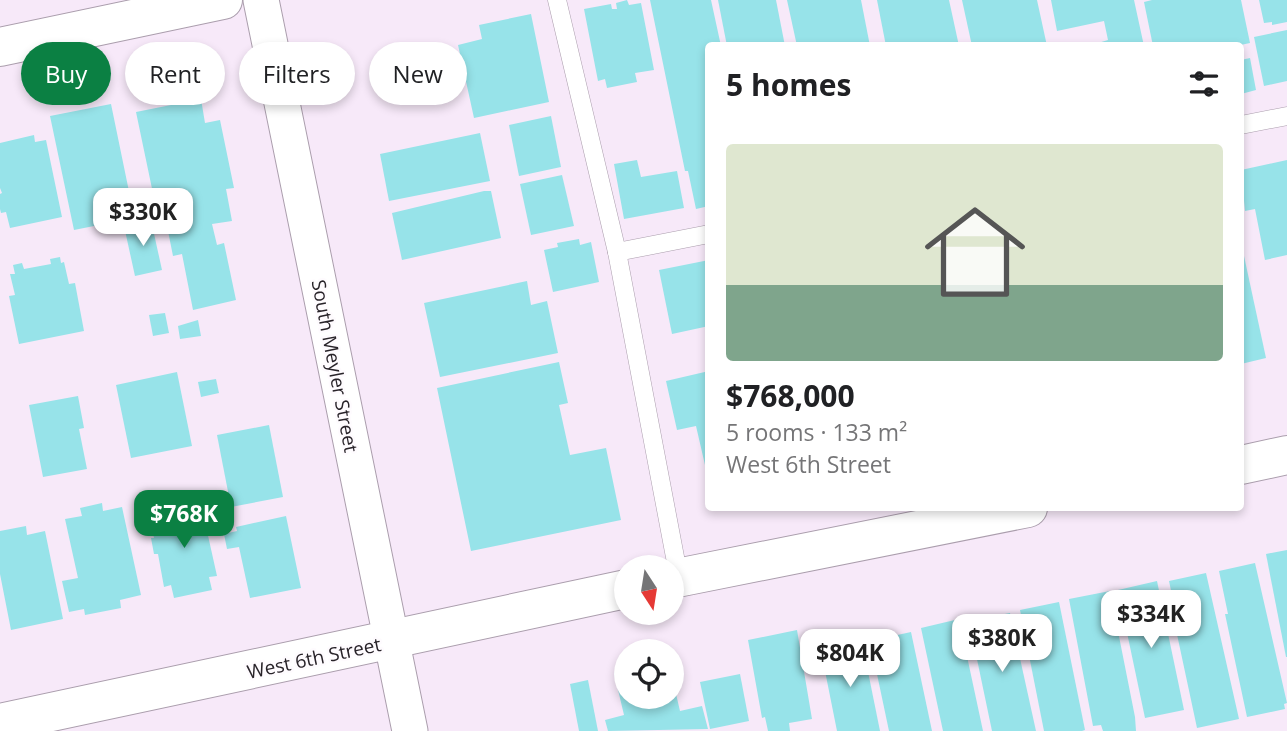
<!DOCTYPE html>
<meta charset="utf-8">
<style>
:root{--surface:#fff;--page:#f6f6f6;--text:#202124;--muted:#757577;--line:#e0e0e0;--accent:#0b8043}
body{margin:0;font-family:"Open Sans",sans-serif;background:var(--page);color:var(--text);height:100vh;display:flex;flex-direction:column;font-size:26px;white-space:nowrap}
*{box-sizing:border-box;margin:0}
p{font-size:23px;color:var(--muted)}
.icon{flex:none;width:38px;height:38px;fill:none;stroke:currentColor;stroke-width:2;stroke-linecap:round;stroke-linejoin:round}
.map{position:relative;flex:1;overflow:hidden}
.details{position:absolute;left:705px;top:42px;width:539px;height:469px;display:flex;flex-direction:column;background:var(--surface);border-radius:7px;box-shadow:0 4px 10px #0003}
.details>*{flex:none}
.top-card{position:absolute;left:21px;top:42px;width:579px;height:63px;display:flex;gap:14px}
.needle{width:46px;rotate:168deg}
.controls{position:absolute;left:614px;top:555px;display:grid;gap:14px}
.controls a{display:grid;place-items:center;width:70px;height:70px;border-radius:50%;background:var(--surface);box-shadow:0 4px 10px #0003;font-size:35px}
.price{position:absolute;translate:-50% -60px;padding:0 16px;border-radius:14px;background:#fff;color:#222;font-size:23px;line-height:46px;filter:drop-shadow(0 2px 4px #0008)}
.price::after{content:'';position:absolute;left:50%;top:42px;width:21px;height:16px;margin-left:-10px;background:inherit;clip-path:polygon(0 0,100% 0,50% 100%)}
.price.selected{background:var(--accent);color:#fff}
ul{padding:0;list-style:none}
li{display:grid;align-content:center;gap:14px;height:371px;padding:0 21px}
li+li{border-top:2px solid var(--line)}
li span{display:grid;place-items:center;height:217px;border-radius:7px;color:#555}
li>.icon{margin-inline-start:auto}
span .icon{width:126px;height:126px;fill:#fffc;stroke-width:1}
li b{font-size:30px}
h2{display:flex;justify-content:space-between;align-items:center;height:84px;padding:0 21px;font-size:30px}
.chip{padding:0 24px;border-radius:32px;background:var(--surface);box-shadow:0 4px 10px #0003;font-size:24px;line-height:63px}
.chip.selected{background:var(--accent);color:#fff}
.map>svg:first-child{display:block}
.building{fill:#97e3e9}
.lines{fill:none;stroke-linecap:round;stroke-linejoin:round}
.service-casing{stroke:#ab9ead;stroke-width:19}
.minor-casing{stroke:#ab9ead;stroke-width:37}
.tertiary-casing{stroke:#ab9ead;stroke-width:40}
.service{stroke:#fff;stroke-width:18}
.minor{stroke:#fff;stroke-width:35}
.tertiary{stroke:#fff;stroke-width:38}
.labels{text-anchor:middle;stroke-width:5;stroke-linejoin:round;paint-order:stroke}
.street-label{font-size:19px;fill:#282329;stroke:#fefbfe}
</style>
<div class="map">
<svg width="1287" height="731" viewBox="0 0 1287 731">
<rect width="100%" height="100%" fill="#f7e9f9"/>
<g class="building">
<polygon points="627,0 629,5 641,3 654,70 635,73 637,82 607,88 605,79 598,81 584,9 611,4 612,9 617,9 616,3"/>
<polygon points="650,0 711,0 721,46 709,46 709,206 696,209 688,171 685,171"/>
<polygon points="718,0 776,0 785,46 727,46"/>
<polygon points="787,0 861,0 870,46 797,46"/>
<polygon points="877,0 949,0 959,46 886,46"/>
<polygon points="962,0 1037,0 1047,46 972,46"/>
<polygon points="1051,0 1134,0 1144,46 1088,46 1108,40 1104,21 1057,31"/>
<polygon points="1152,0 1241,0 1250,43 1236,46 1153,46 1144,2"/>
<polygon points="1259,0 1287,0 1287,22 1272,25 1272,22 1264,23"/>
<polygon points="531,14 549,102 474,118 458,45 482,39 479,25"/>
<polygon points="1287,30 1287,81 1264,86 1254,37"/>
<polygon points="1250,58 1256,90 1241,94 1241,60"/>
<polygon points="201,99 205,123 220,120 234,188 226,189 232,221 212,224 217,245 224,243 236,300 193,310 182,254 173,256 162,201 155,203 136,112"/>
<polygon points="111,104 132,206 106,211 109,223 74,230 50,116"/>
<polygon points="551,116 561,167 519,176 509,125"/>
<polygon points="480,133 490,181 389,201 380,154"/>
<polygon points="34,135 35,142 46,140 62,217 10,228 6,212 1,213 0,209 0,194 2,193 0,188 0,143"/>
<polygon points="637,160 641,177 677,171 684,208 624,219 614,164"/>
<polygon points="1287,160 1287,255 1265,260 1255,209 1245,211 1241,170"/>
<polygon points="562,175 574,226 531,235 520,184"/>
<polygon points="484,191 491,191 501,238 402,260 392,213"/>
<polygon points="151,220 162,270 135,276 124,226"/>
<polygon points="579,239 580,245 591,242 599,282 553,292 544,250 558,247 557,243"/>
<polygon points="1241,242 1266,358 1241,364"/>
<polygon points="60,257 61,263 64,262 69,284 75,283 84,331 19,344 9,296 15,295 10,274 15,274 13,265 22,263 24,269 51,264 50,259"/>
<polygon points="709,260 709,326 672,334 659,270"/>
<polygon points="527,281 531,305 547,301 558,353 440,377 424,303"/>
<polygon points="165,313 169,333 153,336 149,315"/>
<polygon points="198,320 201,336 180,339 178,326"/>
<polygon points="559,362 568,403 559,405 570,455 606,448 621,520 471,551 437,388"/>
<polygon points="709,371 709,478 708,478 696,426 677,430 666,381"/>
<polygon points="177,372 192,446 131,458 116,385"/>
<polygon points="216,379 219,393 201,397 198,382"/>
<polygon points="78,396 84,428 79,429 87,469 43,477 29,405"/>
<polygon points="269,425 283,497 231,507 217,435"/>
<polygon points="102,503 103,511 122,507 141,595 120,600 121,608 85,615 84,609 69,612 62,581 78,578 65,519 82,516 80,508"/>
<polygon points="201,504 217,576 209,577 212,590 174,598 171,585 164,587 158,554 154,554 151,538 154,538 149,515"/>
<polygon points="286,516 301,588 250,598 239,547 227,549 224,534 237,531 236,527"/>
<polygon points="26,526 27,535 45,531 63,619 11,630 0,574 0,531"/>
<polygon points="1287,550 1287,657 1286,657 1266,554"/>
<polygon points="1255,563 1287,703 1284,704 1285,709 1247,717 1225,614 1228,614 1219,571"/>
<polygon points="1206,573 1239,719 1197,728 1175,625 1178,624 1169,581"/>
<polygon points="1157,581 1184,710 1145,718 1118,590"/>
<polygon points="1110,591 1135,717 1136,731 1103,731 1101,725 1093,726 1069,599"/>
<polygon points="1059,602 1085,730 1082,731 1044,731 1020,610"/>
<polygon points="1010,613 1036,731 992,731 969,621"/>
<polygon points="959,619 983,731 943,731 921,628"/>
<polygon points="797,630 812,719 789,723 790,731 768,731 765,717 762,718 748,640"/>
<polygon points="911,632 932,731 889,731 870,641"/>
<polygon points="862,642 880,731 837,731 821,651"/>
<polygon points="626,669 626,696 672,696 673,681 680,711 702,706 708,729 608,731 605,720 624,715 614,673"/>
<polygon points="740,674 749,721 710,729 700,682"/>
<polygon points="588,680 598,731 579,731 570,684"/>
</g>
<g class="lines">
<defs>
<g id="service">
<polyline points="557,0 617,252 679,578"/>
<polyline points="1241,125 1287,116"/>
<polyline points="617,252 709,234"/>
</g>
<polyline id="minor" points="261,0 410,731"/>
<g id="tertiary">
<polyline points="0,47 223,0"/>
<polyline points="1241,465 1287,455"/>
<polyline points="672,579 1028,508"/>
<polyline points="0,723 626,589"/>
</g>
</defs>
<use href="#service" class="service-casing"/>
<use href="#minor" class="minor-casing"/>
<use href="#tertiary" class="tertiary-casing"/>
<use href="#service" class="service"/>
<use href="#minor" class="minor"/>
<use href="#tertiary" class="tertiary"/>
</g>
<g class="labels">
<g class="street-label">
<text transform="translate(335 366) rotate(79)" y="7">South Meyler Street</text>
<text transform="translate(314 658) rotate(-12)" y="7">West 6th Street</text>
</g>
</g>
</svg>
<div class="controls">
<a><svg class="needle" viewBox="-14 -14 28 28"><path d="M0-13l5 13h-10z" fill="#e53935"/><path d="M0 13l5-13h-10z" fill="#757577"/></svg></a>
<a><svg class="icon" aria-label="locate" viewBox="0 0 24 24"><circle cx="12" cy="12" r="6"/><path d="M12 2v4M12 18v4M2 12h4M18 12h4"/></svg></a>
</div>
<b class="price" style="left:143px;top:248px">$330K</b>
<b class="price selected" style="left:184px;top:550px">$768K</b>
<b class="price" style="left:1151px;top:650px">$334K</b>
<b class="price" style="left:1002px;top:674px">$380K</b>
<b class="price" style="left:850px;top:689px">$804K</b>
<div class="top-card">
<a class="chip selected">Buy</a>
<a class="chip">Rent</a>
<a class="chip">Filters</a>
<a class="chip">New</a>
</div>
<section class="details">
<h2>5 homes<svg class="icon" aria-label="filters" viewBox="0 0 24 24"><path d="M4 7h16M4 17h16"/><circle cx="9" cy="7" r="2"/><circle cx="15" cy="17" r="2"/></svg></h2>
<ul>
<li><span style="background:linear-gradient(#dfe7d0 65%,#7fa58c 0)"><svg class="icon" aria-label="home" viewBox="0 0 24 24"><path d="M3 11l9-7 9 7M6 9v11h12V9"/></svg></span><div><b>$768,000</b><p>5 rooms · 133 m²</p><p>West 6th Street</p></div></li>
</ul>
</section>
</div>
